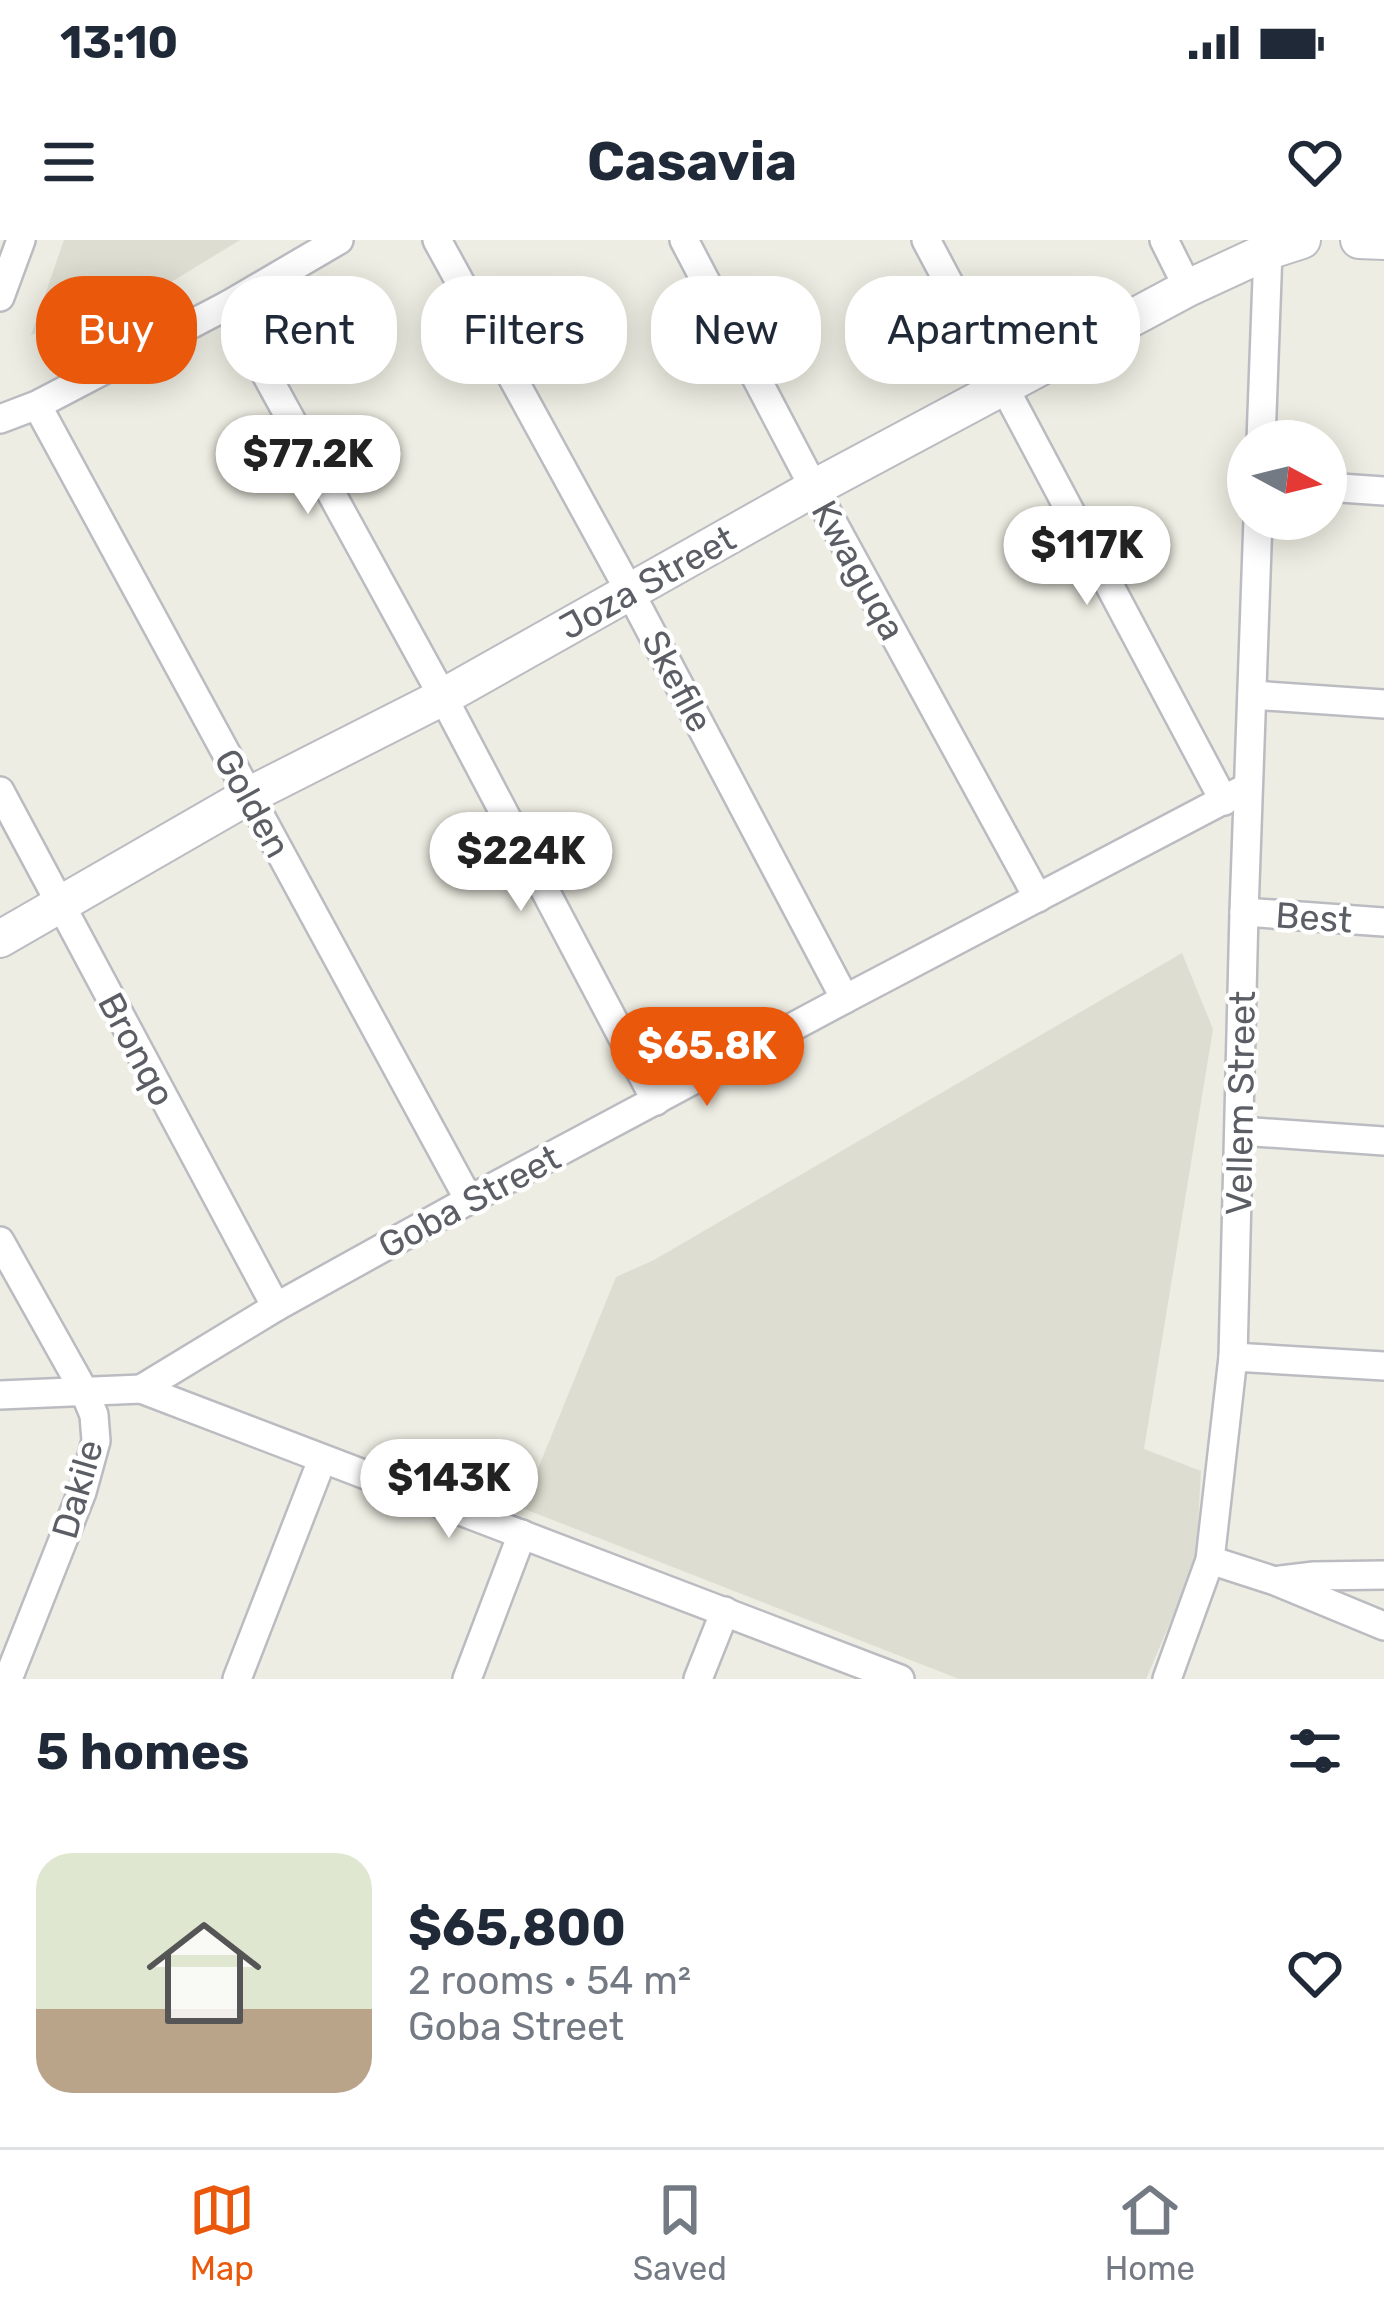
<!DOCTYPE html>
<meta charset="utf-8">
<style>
:root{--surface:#fff;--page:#f2f2f3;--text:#1f2937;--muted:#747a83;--line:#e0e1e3;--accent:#ea580c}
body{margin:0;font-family:Rubik,sans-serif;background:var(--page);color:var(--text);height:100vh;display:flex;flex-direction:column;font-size:45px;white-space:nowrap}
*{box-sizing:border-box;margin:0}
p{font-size:39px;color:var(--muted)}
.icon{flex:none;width:66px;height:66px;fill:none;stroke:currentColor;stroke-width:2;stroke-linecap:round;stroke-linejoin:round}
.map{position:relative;height:1439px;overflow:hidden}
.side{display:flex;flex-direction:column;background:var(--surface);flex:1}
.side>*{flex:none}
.banner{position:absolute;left:36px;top:36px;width:1314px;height:108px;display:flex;gap:24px}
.needle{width:78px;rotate:97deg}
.buttons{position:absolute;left:1227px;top:180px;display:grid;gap:24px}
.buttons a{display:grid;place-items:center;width:120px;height:120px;border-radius:50%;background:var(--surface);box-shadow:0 6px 30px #0003;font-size:60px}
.price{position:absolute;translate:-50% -102px;padding:0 27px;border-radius:42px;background:#fff;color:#222;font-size:39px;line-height:78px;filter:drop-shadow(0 3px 6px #0008)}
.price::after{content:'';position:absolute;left:50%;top:72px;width:36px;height:27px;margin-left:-18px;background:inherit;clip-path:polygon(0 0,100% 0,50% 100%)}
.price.selected{background:var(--accent);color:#fff}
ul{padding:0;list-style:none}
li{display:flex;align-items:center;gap:36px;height:300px;padding:0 36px}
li+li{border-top:3px solid var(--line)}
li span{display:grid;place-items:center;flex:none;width:336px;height:240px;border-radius:36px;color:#555}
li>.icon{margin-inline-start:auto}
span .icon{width:144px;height:144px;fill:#fffc;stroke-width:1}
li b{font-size:51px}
h2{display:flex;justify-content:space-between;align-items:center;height:144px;padding:0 36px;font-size:51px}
.chip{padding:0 42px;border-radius:48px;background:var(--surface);box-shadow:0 6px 30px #0003;font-size:42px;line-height:108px}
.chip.selected{background:var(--accent);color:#fff}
.status{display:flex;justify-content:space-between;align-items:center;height:84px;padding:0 60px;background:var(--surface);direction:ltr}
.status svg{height:33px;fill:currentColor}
header{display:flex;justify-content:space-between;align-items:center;height:156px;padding:0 36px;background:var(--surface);font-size:54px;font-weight:700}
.tab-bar{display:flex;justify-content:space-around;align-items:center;height:168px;border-top:3px solid var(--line);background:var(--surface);font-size:33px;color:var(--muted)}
.tab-bar a{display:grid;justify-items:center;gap:6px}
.tab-bar .selected{color:var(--accent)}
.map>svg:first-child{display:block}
.education{fill:#deddd1}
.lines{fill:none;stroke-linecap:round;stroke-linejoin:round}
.minor-casing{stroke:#babcc2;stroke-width:32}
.tertiary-casing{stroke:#babcc2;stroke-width:40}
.minor{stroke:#fff;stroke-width:27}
.tertiary{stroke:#fff;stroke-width:36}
.labels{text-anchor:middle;stroke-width:9;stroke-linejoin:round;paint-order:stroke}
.street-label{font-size:36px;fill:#5b5e64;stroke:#fff}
</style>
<div class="status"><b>13:10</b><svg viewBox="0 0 49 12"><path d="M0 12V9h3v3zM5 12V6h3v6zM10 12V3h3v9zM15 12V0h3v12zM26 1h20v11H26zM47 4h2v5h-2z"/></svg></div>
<header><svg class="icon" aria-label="menu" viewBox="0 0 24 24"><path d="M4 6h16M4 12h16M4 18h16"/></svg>Casavia<svg class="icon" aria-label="heart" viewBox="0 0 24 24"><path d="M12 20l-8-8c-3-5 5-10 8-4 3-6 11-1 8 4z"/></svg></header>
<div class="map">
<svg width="1384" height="1439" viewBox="0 0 1384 1439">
<rect width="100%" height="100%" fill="#eeede3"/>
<g class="education">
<polygon points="64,0 240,0 158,50 31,95"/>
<polygon points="1182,713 1213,789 1144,1209 1201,1231 1196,1322 1146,1439 959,1439 522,1268 616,1037 654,1020"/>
</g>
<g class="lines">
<defs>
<g id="minor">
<polyline points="437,0 630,352 845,759"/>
<polyline points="684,0 814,248 1038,658"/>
<polyline points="926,0 1224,561"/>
<polyline points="1164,0 1188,48"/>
<polyline points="0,57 21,0"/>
<polyline points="228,65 443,457 656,861"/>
<polyline points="37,165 469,960"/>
<polyline points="0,179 37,165 228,65 339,0"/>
<polyline points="1261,201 1268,11"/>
<polyline points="1326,247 1384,251"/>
<polyline points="1252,455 1384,464"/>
<polyline points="0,551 276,1067"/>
<polyline points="1244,672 1384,682"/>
<polyline points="1240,891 1384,901"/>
<polyline points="0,1001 84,1151 94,1175 96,1201 82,1252 8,1439"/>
<polyline points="1233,1117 1384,1126"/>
<polyline points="141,1149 276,1067 469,960 845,759 1248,547"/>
<polyline points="0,1155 141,1149 900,1439"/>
<polyline points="1210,1320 1275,1341 1384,1386"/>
<polyline points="1281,1340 1314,1336 1384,1335"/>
<polyline points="237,1439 322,1220"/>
<polyline points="467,1439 522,1294"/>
<polyline points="698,1439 725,1371"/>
<polyline points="1167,1439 1210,1320 1233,1117 1244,672 1258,279"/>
</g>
<g id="tertiary">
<polyline points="1359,0 1384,1"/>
<polyline points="0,699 250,555 443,457 814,248 1188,48 1268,11 1302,0"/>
</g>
</defs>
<use href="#minor" class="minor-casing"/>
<use href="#tertiary" class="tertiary-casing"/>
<use href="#minor" class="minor"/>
<use href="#tertiary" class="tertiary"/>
</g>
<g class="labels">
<g class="street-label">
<text transform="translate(859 330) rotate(61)" y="13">Kwaguqa</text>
<text transform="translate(647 342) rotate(-29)" y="13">Joza Street</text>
<text transform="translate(678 441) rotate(62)" y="13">Skefile</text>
<text transform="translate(253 563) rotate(61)" y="13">Golden</text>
<text transform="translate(1314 677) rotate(4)" y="13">Best</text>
<text transform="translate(137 809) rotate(62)" y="13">Bronqo</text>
<text transform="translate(1240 863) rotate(-89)" y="13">Vellem Street</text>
<text transform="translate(469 961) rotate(-28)" y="13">Goba Street</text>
<text transform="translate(77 1249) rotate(-74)" y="13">Dakile</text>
</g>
</g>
</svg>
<div class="buttons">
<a><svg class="needle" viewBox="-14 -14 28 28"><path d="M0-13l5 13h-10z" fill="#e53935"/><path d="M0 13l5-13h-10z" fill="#747a83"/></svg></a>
</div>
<b class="price" style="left:308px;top:277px">$77.2K</b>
<b class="price" style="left:1087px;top:368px">$117K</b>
<b class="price" style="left:521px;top:674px">$224K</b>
<b class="price selected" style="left:707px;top:869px">$65.8K</b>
<b class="price" style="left:449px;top:1301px">$143K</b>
<div class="banner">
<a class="chip selected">Buy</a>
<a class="chip">Rent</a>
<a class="chip">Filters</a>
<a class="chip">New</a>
<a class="chip">Apartment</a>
</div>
</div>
<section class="side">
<h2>5 homes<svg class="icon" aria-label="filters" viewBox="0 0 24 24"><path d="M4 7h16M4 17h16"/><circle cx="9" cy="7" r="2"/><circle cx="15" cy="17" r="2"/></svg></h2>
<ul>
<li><span style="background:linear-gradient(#dfe7d0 65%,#b9a48a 0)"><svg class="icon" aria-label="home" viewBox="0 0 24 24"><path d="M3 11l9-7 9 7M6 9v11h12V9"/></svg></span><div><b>$65,800</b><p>2 rooms · 54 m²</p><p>Goba Street</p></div><svg class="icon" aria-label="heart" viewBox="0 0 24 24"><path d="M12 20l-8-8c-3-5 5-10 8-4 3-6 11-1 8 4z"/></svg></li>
</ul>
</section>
<nav class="tab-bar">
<a class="selected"><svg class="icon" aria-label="map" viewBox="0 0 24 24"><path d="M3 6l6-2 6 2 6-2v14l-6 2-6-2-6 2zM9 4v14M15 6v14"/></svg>Map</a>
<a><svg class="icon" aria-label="saved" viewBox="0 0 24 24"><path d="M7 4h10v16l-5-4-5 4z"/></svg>Saved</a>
<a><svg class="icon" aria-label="home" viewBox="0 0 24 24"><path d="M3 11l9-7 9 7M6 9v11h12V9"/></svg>Home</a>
</nav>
